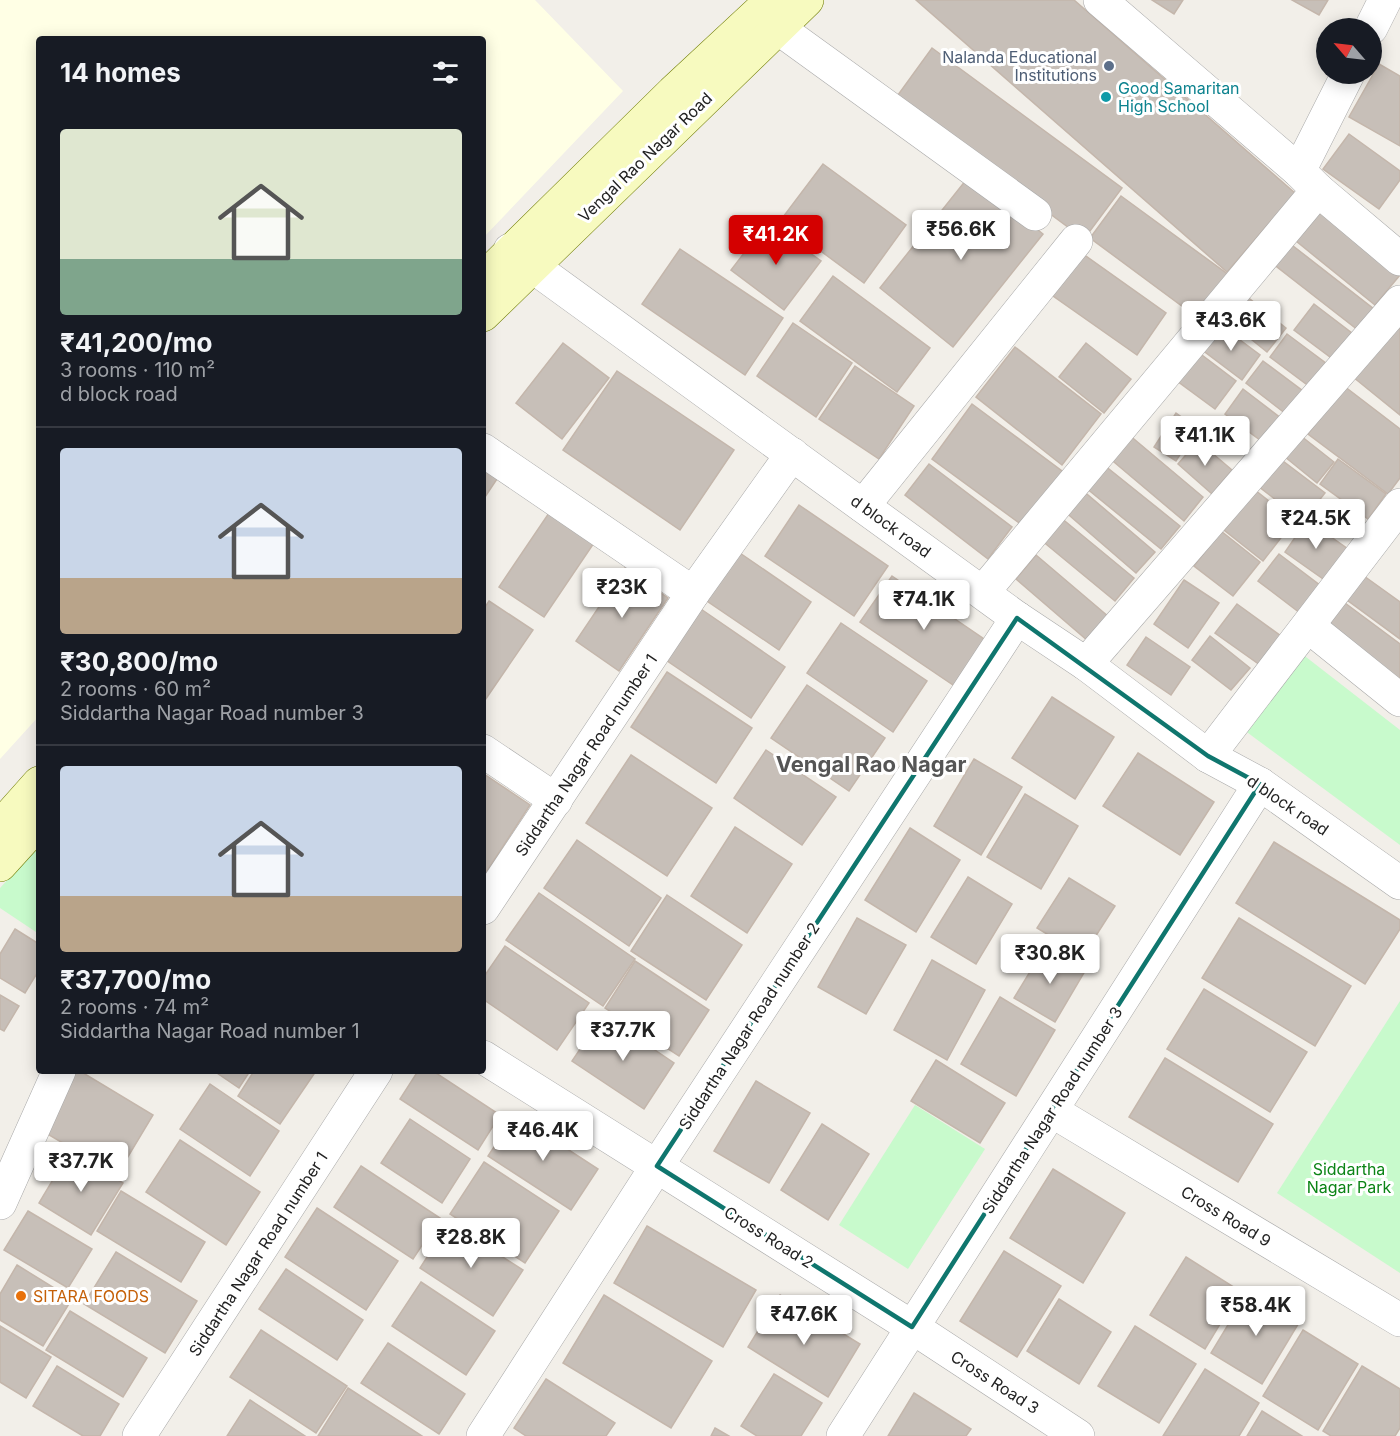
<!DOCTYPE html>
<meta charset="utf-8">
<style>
:root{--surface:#171b24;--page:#242831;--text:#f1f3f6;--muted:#9ea1a6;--line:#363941;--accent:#d40000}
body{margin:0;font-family:Inter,sans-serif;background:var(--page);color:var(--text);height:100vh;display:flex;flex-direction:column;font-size:22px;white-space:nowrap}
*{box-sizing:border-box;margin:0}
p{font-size:20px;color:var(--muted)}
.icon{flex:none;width:33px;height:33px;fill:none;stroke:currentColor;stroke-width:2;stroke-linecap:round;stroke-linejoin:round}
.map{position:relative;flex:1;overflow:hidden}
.drawer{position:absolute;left:36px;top:36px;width:450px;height:1038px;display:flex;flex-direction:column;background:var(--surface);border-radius:6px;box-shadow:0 3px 15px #0003}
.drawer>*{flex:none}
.needle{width:39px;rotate:298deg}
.controls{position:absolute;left:1316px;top:18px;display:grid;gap:12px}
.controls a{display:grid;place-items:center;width:66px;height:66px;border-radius:50%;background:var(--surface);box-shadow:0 3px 15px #0003;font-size:30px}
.price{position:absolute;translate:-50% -51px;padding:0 14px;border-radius:6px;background:#fff;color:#222;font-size:20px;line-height:39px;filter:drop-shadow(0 2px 3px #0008)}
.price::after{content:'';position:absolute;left:50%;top:36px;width:18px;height:14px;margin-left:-9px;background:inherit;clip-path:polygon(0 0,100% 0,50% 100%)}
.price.selected{background:var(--accent);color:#fff}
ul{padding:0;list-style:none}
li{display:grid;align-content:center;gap:12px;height:318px;padding:0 24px}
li+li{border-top:2px solid var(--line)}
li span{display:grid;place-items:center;height:186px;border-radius:6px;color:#555}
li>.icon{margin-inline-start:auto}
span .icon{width:108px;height:108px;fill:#fffc;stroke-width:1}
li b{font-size:26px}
h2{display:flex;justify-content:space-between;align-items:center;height:72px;padding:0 24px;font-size:26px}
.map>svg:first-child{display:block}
.education{fill:#ffffe5}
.park{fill:#c8facc}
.building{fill:#c7bfb8;stroke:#c4b6ab;stroke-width:1.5}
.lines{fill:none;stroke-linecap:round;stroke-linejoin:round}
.street-casing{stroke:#a9a9a9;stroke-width:34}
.secondary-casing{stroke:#707d05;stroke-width:34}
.street{stroke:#fff;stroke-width:33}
.secondary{stroke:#f7fabf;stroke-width:33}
.marked{fill:none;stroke:#0f766e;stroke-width:4.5;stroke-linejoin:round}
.service-dot{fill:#5c6f8a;stroke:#fff;stroke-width:2}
.culture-dot{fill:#0f9aa8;stroke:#fff;stroke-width:2}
.food-dot{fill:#e8710a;stroke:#fff;stroke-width:2}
.labels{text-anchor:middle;stroke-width:6;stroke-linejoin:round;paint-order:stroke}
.service-label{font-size:16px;fill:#4e5e75;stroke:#fff;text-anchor:end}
.culture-label{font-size:16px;fill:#0d838f;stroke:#fff;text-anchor:start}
.street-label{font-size:16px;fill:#222;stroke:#fff}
.park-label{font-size:16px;fill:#0c8416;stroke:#fff}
.food-label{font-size:16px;fill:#c56008;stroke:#fff;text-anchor:start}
.district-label{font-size:22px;font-weight:bold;fill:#555;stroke:#fff}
</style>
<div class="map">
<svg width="1400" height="1436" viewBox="0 0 1400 1436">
<rect width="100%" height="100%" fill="#f2efe9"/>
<polygon class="education" points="0,0 535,0 623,91 483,238 483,39 39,39 39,716 0,759"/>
<g class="park">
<polygon points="1297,650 1400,730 1400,845 1244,730"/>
<polygon points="39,845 39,934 0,908 0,888"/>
<polygon points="1400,1001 1400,1273 1277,1193"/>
<polygon points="915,1105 985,1149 908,1269 839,1225"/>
</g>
<g class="building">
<polygon points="916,0 1074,0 1295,193 1227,272"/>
<polygon points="1152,0 1183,0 1174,14"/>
<polygon points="1292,0 1328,0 1319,15"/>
<polygon points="932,48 1122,188 1084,239 895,99"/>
<polygon points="1379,64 1400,76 1400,146 1349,117"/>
<polygon points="1349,134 1400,171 1400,180 1379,209 1323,169"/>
<polygon points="823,164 906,225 864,283 780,221"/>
<polygon points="970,175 1043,234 953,347 880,288"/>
<polygon points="1121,196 1233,278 1202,321 1090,238"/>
<polygon points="1316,206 1400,275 1375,305 1291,237"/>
<polygon points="768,222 821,261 784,310 731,270"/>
<polygon points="1288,242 1379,313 1363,334 1272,263"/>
<polygon points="680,249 783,318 745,375 642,304"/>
<polygon points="1076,249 1166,313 1137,355 1046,291"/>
<polygon points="833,276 930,348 897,392 800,321"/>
<polygon points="1245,295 1286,328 1267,352 1226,319"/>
<polygon points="1314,304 1361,340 1342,366 1294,330"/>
<polygon points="793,323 852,363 816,417 757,376"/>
<polygon points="1396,324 1400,328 1400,415 1353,377"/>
<polygon points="1220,325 1260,355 1242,380 1201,349"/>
<polygon points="1287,334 1327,364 1310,387 1270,357"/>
<polygon points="563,343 609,378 562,439 516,403"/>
<polygon points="1086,343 1131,379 1104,413 1059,377"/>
<polygon points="1015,347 1101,414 1062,465 976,397"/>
<polygon points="1194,349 1236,381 1215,409 1173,378"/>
<polygon points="1263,361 1303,391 1286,414 1246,383"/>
<polygon points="855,366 914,406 879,459 819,419"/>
<polygon points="617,371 734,450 680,530 563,450"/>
<polygon points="1344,386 1400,429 1400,478 1388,494 1308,434"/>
<polygon points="1243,389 1286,422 1268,446 1225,414"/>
<polygon points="972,404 1066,474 1026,528 932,459"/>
<polygon points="1176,413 1197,428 1176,461 1154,447"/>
<polygon points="1128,434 1203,497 1184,521 1108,457"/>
<polygon points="1301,436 1334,462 1317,483 1285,457"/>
<polygon points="1198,441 1232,470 1212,494 1178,464"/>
<polygon points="1279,458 1325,493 1303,521 1258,486"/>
<polygon points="1338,459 1386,494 1368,519 1320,484"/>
<polygon points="929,464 1012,527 988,559 905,495"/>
<polygon points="483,465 499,476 483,500"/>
<polygon points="1104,465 1180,526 1161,549 1086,488"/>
<polygon points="1081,489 1155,552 1136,573 1063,510"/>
<polygon points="1255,490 1294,521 1263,561 1224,530"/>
<polygon points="799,505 888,566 854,616 765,556"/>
<polygon points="551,510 596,540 544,617 499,587"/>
<polygon points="1060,517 1134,578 1115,601 1041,540"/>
<polygon points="1307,520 1348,549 1326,581 1285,552"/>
<polygon points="1221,531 1260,562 1233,596 1194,566"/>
<polygon points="737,551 811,602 779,650 704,599"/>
<polygon points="1279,554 1321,586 1300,613 1258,581"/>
<polygon points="1036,555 1109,617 1088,641 1016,579"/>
<polygon points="625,568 668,598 619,671 576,641"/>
<polygon points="892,576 987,641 956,687 860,622"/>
<polygon points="1364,576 1400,602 1400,639 1347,600"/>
<polygon points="1184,580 1219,603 1188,648 1154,624"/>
<polygon points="489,601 533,630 483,703 483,610"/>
<polygon points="1345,603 1400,644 1400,691 1323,632"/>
<polygon points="1237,604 1281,636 1260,665 1215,633"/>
<polygon points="698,607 785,667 751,718 663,658"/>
<polygon points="841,623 927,681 893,732 807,673"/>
<polygon points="1210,636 1250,668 1231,690 1192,660"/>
<polygon points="1146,637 1190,667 1171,695 1127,665"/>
<polygon points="667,672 752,728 716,783 631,727"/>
<polygon points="807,685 885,738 849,791 771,738"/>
<polygon points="1052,697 1114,737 1075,799 1012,758"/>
<polygon points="766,750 836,797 802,845 734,798"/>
<polygon points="1138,753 1214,802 1180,855 1103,806"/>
<polygon points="631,755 712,808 667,876 586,823"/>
<polygon points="974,759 1022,787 981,855 934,826"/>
<polygon points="484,774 530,805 483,877 483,775"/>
<polygon points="1025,794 1078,826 1041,889 987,857"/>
<polygon points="735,827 792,864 747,933 691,896"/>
<polygon points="910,828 960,860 916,932 865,900"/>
<polygon points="577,840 661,898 629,946 544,888"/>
<polygon points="1274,842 1400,920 1400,929 1365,984 1236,903"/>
<polygon points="968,877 1012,904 976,964 931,937"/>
<polygon points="1069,878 1115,906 1083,956 1037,928"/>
<polygon points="539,893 635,959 603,1006 506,940"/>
<polygon points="667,895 742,945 706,1000 631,951"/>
<polygon points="857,918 906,945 866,1014 818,987"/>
<polygon points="1239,918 1351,986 1315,1046 1202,978"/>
<polygon points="15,929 39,944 39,970 25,993 0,978 0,954"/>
<polygon points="505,946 589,1003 557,1050 483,999 483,978"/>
<polygon points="1045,947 1085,971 1055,1022 1014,998"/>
<polygon points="932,960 985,990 947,1060 894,1030"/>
<polygon points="635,961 709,1010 679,1056 605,1008"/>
<polygon points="1204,989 1307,1052 1270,1112 1167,1049"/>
<polygon points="0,995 19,1006 4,1031 0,1029"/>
<polygon points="1000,997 1055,1030 1016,1096 961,1064"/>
<polygon points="603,1015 674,1063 644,1109 572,1061"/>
<polygon points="1165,1058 1273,1124 1238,1182 1129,1117"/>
<polygon points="936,1060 1005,1103 980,1143 911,1101"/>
<polygon points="75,1071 80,1071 153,1115 117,1175 39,1129"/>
<polygon points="214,1071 250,1071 239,1088"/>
<polygon points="254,1071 316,1071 280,1124 238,1096"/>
<polygon points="418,1071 433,1071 500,1115 478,1150 400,1099"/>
<polygon points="756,1081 810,1113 769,1183 714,1151"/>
<polygon points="210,1084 279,1131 250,1176 180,1129"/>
<polygon points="515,1115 598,1169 571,1210 488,1156"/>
<polygon points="410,1119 470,1159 442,1203 381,1163"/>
<polygon points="822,1124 869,1154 828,1220 781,1190"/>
<polygon points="180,1140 260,1192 226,1245 146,1192"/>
<polygon points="70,1151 123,1183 91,1235 39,1203"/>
<polygon points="484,1162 559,1211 525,1263 450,1214"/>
<polygon points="361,1166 440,1218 413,1259 334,1207"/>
<polygon points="1053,1169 1125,1213 1083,1283 1010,1238"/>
<polygon points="121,1191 205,1242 181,1282 97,1231"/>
<polygon points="317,1208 398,1261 366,1310 285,1257"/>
<polygon points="28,1211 92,1249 68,1288 4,1250"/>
<polygon points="449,1223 523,1270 493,1316 420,1268"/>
<polygon points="647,1226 756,1290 723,1347 614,1283"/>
<polygon points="1004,1251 1061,1286 1017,1357 960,1321"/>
<polygon points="116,1252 197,1301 165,1353 84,1304"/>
<polygon points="1186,1257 1240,1291 1205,1349 1150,1315"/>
<polygon points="17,1265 72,1299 43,1346 0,1320 0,1294"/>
<polygon points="286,1269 363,1320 337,1360 259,1309"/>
<polygon points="421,1282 495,1331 466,1375 392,1326"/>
<polygon points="1249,1290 1300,1321 1262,1384 1211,1353"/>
<polygon points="604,1295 712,1361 671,1428 563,1363"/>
<polygon points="780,1295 860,1344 828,1397 748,1347"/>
<polygon points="1059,1299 1111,1332 1079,1384 1027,1351"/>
<polygon points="70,1311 147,1358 123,1397 46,1350"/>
<polygon points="0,1326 51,1357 26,1398 0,1382"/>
<polygon points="1135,1326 1196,1364 1159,1423 1098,1386"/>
<polygon points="261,1330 347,1386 316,1433 230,1377"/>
<polygon points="1303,1330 1358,1364 1318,1430 1263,1396"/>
<polygon points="388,1343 465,1394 439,1434 361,1383"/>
<polygon points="57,1366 119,1404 100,1436 83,1436 33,1406"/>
<polygon points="1362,1366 1400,1389 1400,1428 1395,1436 1331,1436 1323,1431"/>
<polygon points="1205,1369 1259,1403 1239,1436 1163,1436"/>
<polygon points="774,1374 822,1403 801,1436 757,1436 741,1426"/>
<polygon points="546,1379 615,1423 606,1436 526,1436 514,1428"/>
<polygon points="348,1388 422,1436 318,1436"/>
<polygon points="914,1393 971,1429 966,1436 888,1436"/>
<polygon points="250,1400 305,1436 227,1436"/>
<polygon points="1262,1411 1302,1436 1247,1436"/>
<polygon points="715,1428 729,1436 711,1436"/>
</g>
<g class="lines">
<defs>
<g id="street">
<polyline points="1100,0 1299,171 1318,190 1400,259"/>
<polyline points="778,28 1035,214"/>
<polyline points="1371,28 1385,0"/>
<polyline points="1299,171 1348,74"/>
<polyline points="510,250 1017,618 1086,664 1208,756 1260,784 1400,883"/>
<polyline points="483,450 693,593"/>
<polyline points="863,506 1076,241"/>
<polyline points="983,592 1318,190"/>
<polyline points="1308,626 1400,700"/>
<polyline points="1086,664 1400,302"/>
<polyline points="483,751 556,800"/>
<polyline points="1208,756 1400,505"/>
<polyline points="483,908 693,593 792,454"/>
<polyline points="483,1057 912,1327 1078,1436"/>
<polyline points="1052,1111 1400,1320"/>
<polyline points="0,1203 59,1071"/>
<polyline points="139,1436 376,1071"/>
<polyline points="483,1436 657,1166 1017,618"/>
<polyline points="843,1436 1260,784"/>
</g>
<g id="secondary">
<polyline points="483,279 673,92 772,0"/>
<polyline points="483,315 807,0"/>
<polyline points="0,827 39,783"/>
<polyline points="0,865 39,822"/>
</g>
</defs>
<use href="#street" class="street-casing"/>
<use href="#secondary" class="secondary-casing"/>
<use href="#street" class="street"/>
<use href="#secondary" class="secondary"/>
</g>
<path class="marked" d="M1017 618 1208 756 1260 784 912 1327 657 1166Z"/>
<circle class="service-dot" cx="1109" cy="66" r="6"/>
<circle class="culture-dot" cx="1106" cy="97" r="6"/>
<circle class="food-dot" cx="21" cy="1296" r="6"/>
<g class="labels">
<g class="service-label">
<text x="1097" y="63">Nalanda Educational<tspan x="1097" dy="18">Institutions</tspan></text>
</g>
<g class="culture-label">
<text x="1118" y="94">Good Samaritan<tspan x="1118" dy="18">High School</tspan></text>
</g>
<g class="street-label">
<text transform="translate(645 157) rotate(-44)" y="6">Vengal Rao Nagar Road</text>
<text transform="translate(891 526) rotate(36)" y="6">d block road</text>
<text transform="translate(586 755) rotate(-56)" y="6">Siddartha Nagar Road number 1</text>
<text transform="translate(1288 805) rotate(34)" y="6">d block road</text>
<text transform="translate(749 1026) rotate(-57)" y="6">Siddartha Nagar Road number 2</text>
<text transform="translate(1052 1110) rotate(-57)" y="6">Siddartha Nagar Road number 3</text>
<text transform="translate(1226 1216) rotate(31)" y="6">Cross Road 9</text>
<text transform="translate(769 1237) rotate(32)" y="6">Cross Road 2</text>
<text transform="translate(258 1254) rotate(-57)" y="6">Siddartha Nagar Road number 1</text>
<text transform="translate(995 1382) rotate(33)" y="6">Cross Road 3</text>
</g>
<g class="park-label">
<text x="1349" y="1175">Siddartha<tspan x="1349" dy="18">Nagar Park</tspan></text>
</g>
<g class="food-label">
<text x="33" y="1302">SITARA FOODS</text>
</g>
<g class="district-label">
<text x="871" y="772">Vengal Rao Nagar</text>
</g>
</g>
</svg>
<div class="controls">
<a><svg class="needle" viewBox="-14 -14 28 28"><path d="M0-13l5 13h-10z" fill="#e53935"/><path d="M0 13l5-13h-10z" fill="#9ea1a6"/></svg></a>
</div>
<b class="price" style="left:961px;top:261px">₹56.6K</b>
<b class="price selected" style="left:776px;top:266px">₹41.2K</b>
<b class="price" style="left:1231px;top:352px">₹43.6K</b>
<b class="price" style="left:1205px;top:467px">₹41.1K</b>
<b class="price" style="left:1316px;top:550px">₹24.5K</b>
<b class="price" style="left:622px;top:619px">₹23K</b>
<b class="price" style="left:924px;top:631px">₹74.1K</b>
<b class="price" style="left:1050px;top:985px">₹30.8K</b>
<b class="price" style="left:623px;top:1062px">₹37.7K</b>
<b class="price" style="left:543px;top:1162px">₹46.4K</b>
<b class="price" style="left:81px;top:1193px">₹37.7K</b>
<b class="price" style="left:471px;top:1269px">₹28.8K</b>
<b class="price" style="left:1256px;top:1337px">₹58.4K</b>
<b class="price" style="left:804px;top:1346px">₹47.6K</b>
<section class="drawer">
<h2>14 homes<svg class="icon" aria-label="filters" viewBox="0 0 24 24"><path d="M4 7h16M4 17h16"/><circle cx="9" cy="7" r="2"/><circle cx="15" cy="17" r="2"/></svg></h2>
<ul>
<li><span style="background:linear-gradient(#dfe7d0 70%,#7fa58c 0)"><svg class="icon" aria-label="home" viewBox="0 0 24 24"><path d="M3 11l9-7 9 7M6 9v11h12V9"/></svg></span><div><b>₹41,200/mo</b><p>3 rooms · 110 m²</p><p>d block road</p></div></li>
<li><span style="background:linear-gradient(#c9d6e8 70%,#b9a48a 0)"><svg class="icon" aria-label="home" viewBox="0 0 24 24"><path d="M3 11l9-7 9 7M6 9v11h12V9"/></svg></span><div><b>₹30,800/mo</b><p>2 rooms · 60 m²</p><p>Siddartha Nagar Road number 3</p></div></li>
<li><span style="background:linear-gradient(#c9d6e8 70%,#b9a48a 0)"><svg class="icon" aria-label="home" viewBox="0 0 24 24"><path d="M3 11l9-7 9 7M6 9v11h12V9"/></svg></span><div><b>₹37,700/mo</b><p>2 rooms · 74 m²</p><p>Siddartha Nagar Road number 1</p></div></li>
</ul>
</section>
</div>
